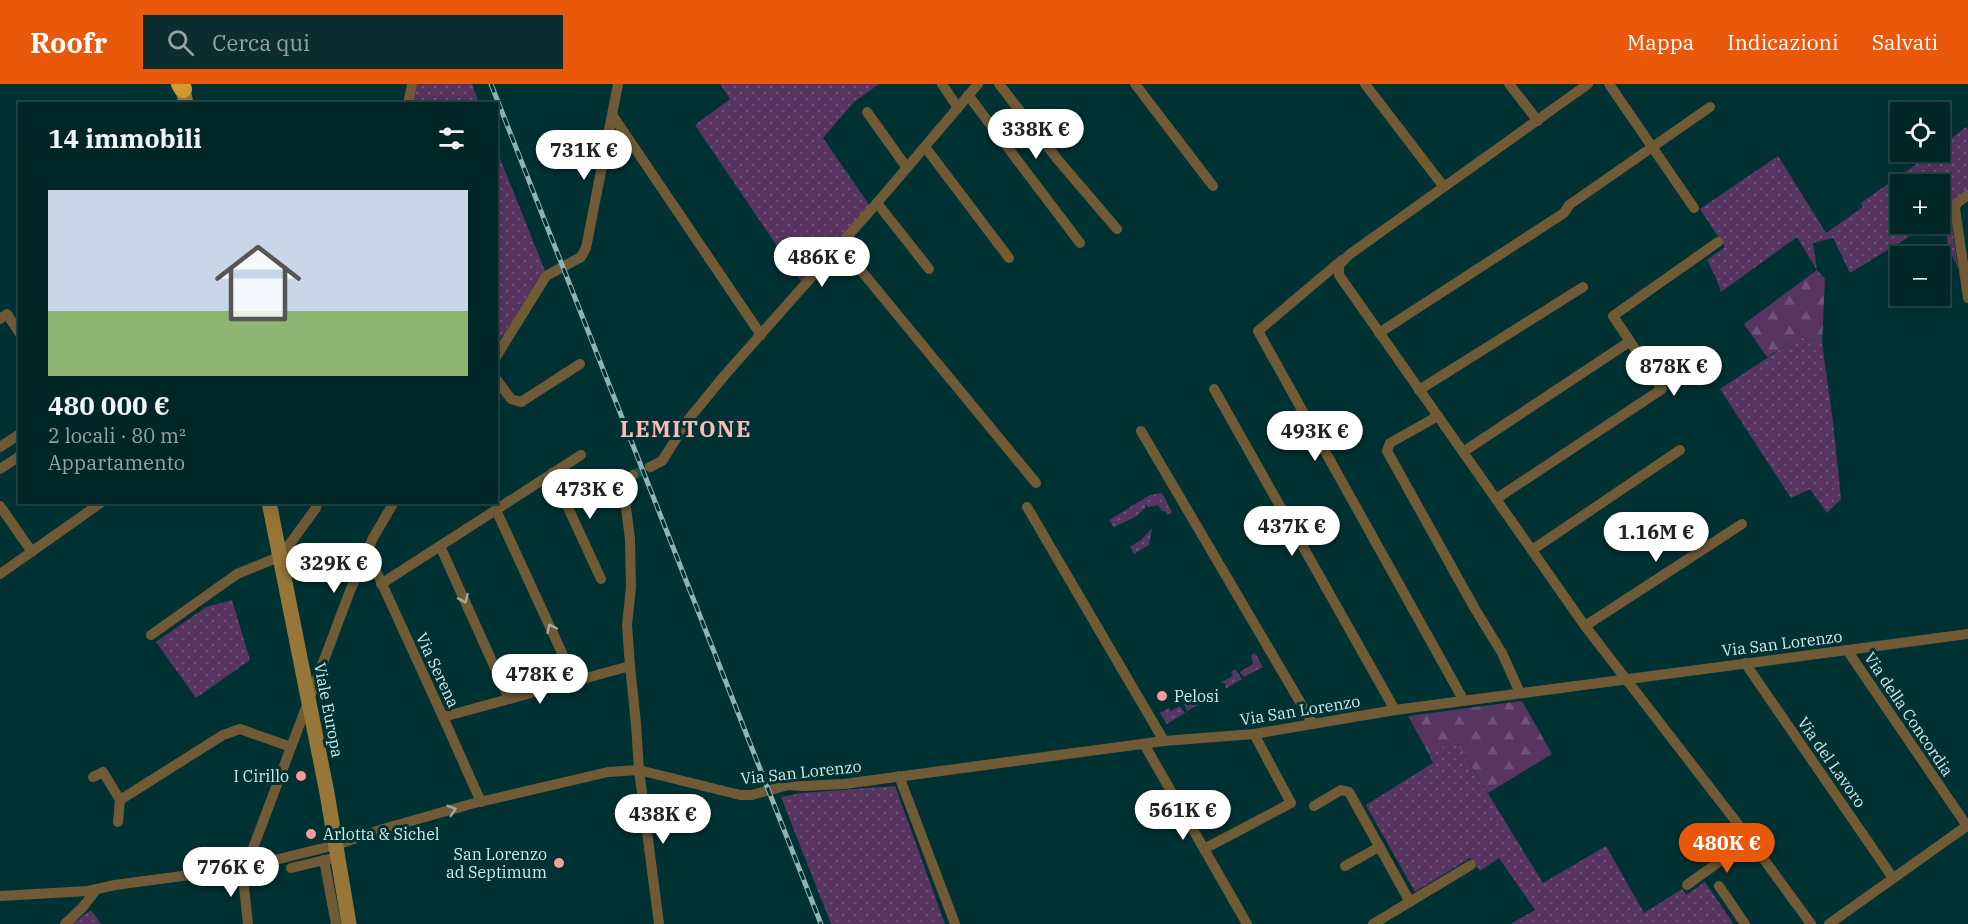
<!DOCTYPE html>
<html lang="it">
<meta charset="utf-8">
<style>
:root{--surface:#002627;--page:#0a2e2f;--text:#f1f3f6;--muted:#95a5a7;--line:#224344;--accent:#ea580c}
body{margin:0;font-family:"IBM Plex Serif",serif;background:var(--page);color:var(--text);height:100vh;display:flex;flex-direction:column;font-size:22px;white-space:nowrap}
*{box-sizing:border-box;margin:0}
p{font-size:20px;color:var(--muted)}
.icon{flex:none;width:33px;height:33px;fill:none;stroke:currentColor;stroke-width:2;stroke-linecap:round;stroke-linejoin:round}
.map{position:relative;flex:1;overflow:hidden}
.side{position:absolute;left:18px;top:18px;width:480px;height:402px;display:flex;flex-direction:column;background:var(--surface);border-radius:0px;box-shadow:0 6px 24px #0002,0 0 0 2px var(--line)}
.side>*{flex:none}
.fabs{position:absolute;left:1890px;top:18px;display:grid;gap:12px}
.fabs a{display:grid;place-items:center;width:60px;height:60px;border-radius:0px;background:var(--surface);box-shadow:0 6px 24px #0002,0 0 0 2px var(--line);font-size:30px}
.price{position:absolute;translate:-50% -51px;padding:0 14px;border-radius:21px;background:#fff;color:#222;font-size:20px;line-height:39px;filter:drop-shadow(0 2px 3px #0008)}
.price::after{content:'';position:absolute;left:50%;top:36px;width:18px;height:14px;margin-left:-9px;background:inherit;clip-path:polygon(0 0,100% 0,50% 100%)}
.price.on{background:var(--accent);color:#fff}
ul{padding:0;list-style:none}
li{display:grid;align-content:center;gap:12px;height:318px;padding:0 30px}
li+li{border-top:2px solid var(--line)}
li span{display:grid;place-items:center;height:186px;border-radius:0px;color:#555}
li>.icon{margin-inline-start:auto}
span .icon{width:108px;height:108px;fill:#fffc;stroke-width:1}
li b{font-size:26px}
h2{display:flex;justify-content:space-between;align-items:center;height:72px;padding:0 30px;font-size:26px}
header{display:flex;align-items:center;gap:36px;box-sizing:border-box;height:84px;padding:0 30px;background:var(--accent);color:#fff}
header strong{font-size:28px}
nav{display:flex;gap:33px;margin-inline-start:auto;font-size:21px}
.search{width:420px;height:54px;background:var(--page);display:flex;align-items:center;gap:15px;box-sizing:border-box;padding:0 21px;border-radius:0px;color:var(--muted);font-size:22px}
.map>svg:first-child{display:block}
.grass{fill:url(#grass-dots)}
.forest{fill:url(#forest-firs)}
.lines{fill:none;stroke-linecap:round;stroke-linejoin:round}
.street-tunnel{stroke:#1f4e50;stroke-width:10;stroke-dasharray:10 5;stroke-linecap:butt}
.street{stroke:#715b37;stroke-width:10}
.secondary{stroke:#987639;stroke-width:15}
.highway{stroke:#d29c34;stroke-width:18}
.rail-casing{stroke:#90b3b4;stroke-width:5}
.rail{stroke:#003234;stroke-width:3;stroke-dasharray:9;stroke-linecap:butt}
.oneway{stroke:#a4aa9b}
.poi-dot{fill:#f59b9b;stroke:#003234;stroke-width:2}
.labels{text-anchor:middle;stroke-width:6;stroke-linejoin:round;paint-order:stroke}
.street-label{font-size:16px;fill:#ceebec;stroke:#003234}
.poi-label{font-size:16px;fill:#ceebec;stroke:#003234;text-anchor:start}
.district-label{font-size:22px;font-weight:bold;letter-spacing:1.5px;fill:#feb9b9;stroke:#003234}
</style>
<header>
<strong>Roofr</strong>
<div class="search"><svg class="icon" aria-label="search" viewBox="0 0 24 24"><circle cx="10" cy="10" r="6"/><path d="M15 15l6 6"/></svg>Cerca qui</div>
<nav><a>Mappa</a><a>Indicazioni</a><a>Salvati</a></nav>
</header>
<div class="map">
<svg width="1968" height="840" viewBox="0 0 1968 840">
<defs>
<pattern id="grass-dots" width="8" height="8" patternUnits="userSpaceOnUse" patternTransform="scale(1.5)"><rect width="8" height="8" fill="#583561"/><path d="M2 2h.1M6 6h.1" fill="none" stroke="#6f5278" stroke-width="1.8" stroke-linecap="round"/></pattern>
<pattern id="forest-firs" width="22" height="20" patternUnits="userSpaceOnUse" patternTransform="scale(1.5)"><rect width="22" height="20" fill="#583561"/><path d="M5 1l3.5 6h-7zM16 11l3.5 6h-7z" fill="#6f5278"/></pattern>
</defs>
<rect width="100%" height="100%" fill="#003234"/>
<g class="grass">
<polygon points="414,0 472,0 479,19 411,20"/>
<polygon points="720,0 879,0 853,19 823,54 870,122 802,199 695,41 730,15"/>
<polygon points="1966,43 1968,45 1968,115 1950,128 1958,184 1949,165 1943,134 1940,134 1940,100 1900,100 1900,140 1930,140 1850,189 1833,154 1813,159 1817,186 1797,153 1721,208 1716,194 1707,176 1725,163 1700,125 1778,72 1826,149 1863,123 1861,119 1933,68 1940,68 1940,63"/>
<polygon points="496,64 545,187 537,196 505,249 500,254 496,253"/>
<polygon points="1799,253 1822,259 1833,338 1841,415 1827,429 1810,405 1791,414 1720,305"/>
<polygon points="1162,409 1172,428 1168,431 1165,427 1162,427 1158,421 1148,423 1145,420 1146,423 1137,432 1114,443 1109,436 1150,411"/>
<polygon points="1152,444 1149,461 1134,470 1130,463 1142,455"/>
<polygon points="232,516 250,576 196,614 156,558 206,523"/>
<polygon points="1255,569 1263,583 1244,593 1240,588 1253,580 1251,571"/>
<polygon points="1235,585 1242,595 1225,605 1226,600 1221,598 1233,592 1231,588"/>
<polygon points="1200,611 1199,615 1205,617 1187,627 1183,617 1187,614 1189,618"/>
<polygon points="1180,622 1185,629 1167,640 1160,629 1169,624 1171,627"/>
<polygon points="1455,656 1543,799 1606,762 1644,829 1682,805 1686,811 1705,798 1733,839 1731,840 1513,840 1512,839 1535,826 1499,774 1480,787 1470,774 1415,808 1366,721 1433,679 1429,670"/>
<polygon points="895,702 945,840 831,840 781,713 801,709"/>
<polygon points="91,826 101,840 72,840"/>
</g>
<g class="forest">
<polygon points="1817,186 1825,195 1822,259 1799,253 1767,273 1744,240"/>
<polygon points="1522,617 1552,670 1488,709 1455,656 1429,670 1408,632"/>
</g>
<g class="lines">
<polyline class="street-tunnel" points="633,391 650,383"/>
<g class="street">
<polyline points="942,0 958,24"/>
<polyline points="999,0 1058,76 1117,145"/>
<polyline points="1135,0 1213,102"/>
<polyline points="1365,0 1444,103"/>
<polyline points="1509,0 1538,37"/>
<polyline points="1588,0 1350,170 1339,181 1339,191 1585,542 1741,744 1811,840"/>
<polyline points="1609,0 1694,124"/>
<polyline points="968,11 1080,159"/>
<polyline points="408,20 412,0"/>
<polyline points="867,28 907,84"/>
<polyline points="613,32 761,251"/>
<polyline points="925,63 1009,174"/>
<polyline points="1968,111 1957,119 1955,124 1968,214"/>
<polyline points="877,119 929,185"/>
<polyline points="840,161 1036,399"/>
<polyline points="1342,176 1258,247 1464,617"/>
<polyline points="0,235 7,230 20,250"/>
<polyline points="1379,249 1564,129 1569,121 1710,23"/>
<polyline points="496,273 546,192 581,173 586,164 618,0"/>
<polyline points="496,295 511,315 521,318 580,280"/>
<polyline points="1214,305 1395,626"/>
<polyline points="1419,306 1583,203"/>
<polyline points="1438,332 1390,359 1387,367 1475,525 1502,569 1520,609"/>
<polyline points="1141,347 1313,640"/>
<polyline points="0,363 20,350"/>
<polyline points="1463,368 1629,258"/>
<polyline points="650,383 662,377 688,336 724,292 877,119 978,0"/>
<polyline points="0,385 20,372"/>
<polyline points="552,389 601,495"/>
<polyline points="633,391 624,396 623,400 630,455 631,503 627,541 630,582 636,640 639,686 659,840"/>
<polyline points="1496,415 1662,305 1613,232 1718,158"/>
<polyline points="0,422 32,468"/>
<polyline points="1027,423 1164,657"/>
<polyline points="496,426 575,597"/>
<polyline points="440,462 509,615"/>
<polyline points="1532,466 1680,366"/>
<polyline points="367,467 443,633 481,718"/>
<polyline points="0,490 102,418"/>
<polyline points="381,500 581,371"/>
<polyline points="1585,542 1742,440"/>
<polyline points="151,551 237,490 281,472 316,424 318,418"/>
<polyline points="1847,566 1967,742"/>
<polyline points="1745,579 1893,794"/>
<polyline points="443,633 630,582"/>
<polyline points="1144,660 1247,840"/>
<polyline points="899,692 955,840"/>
<polyline points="93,693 103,688 120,716 118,738"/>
<polyline points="120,716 223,651 240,645 291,663"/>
<polyline points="1314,722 1341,706 1349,708 1410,818"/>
<polyline points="1204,765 1291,719 1254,650"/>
<polyline points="324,776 336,840"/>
<polyline points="1345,782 1379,763"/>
<polyline points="291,784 329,775"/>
<polyline points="1687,801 1749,756"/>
<polyline points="1719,802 1745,840"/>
<polyline points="0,812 88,807 115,801 242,784 336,761 383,745 471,720 608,688 639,686 740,711 752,711 788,701 803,702 844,700 1164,657 1254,650 1395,626 1968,550"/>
<polyline points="65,840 82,824 96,806"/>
<polyline points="248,840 242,784 247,780 350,507 373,454 394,418"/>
<polyline points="1373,840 1471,781"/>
<polyline points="1829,840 1968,741"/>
</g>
<g class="secondary">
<polyline points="182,0 186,20"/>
<polyline points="269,418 327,709 349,840"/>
</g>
<polyline class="highway" points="180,0 183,5"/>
<defs>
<polyline id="rail" points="491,0 821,840"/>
</defs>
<use href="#rail" class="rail-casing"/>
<use href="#rail" class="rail"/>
</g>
<defs><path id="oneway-chevron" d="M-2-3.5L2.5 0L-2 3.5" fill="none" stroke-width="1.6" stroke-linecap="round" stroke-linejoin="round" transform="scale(1.5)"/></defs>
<g class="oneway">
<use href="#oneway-chevron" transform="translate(464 515) rotate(66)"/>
<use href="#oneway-chevron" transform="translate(551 544) rotate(-115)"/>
<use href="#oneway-chevron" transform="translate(452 726) rotate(-17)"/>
</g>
<g class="poi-dot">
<circle cx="1162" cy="612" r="6"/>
<circle cx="301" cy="692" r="6"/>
<circle cx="311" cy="750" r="6"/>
<circle cx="559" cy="779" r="6"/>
</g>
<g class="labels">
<g class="street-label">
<text transform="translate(1782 559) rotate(-7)" y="6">Via San Lorenzo</text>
<text transform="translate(438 586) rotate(65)" y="6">Via Serena</text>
<text transform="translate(329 626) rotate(79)" y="6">Viale Europa</text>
<text transform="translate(1300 626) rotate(-9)" y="6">Via San Lorenzo</text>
<text transform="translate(1909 630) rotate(56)" y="6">Via della Concordia</text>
<text transform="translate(1832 678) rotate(55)" y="6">Via del Lavoro</text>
<text transform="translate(801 688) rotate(-6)" y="6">Via San Lorenzo</text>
</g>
<g class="poi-label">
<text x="1174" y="618">Pelosi</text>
<text x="289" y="698" text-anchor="end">I Cirillo</text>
<text x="323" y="756">Arlotta &amp; Sichel</text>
<text x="547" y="776" text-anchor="end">San Lorenzo<tspan x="547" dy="18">ad Septimum</tspan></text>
</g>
<g class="district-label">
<text x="686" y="353">LEMITONE</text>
</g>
</g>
</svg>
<div class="fabs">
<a><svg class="icon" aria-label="locate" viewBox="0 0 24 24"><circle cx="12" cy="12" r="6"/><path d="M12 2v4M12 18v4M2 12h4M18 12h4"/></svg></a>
<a>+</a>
<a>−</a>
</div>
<b class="price" style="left:1036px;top:76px">338K €</b>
<b class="price" style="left:584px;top:97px">731K €</b>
<b class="price" style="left:822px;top:204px">486K €</b>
<b class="price" style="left:1674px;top:313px">878K €</b>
<b class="price" style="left:1315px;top:378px">493K €</b>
<b class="price" style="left:590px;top:436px">473K €</b>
<b class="price" style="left:1292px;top:473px">437K €</b>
<b class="price" style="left:1656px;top:479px">1.16M €</b>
<b class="price" style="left:334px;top:510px">329K €</b>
<b class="price" style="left:540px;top:621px">478K €</b>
<b class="price" style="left:1183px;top:757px">561K €</b>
<b class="price" style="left:663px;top:761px">438K €</b>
<b class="price on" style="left:1727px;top:790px">480K €</b>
<b class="price" style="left:231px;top:814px">776K €</b>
<section class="side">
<h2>14 immobili<svg class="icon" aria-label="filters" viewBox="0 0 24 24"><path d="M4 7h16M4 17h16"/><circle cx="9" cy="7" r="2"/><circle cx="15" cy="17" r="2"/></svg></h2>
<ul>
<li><span style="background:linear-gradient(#c9d6e8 65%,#8fb573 0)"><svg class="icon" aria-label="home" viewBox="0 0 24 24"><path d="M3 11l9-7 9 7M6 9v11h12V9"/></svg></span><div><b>480 000 €</b><p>2 locali · 80 m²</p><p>Appartamento</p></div></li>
</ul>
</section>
</div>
